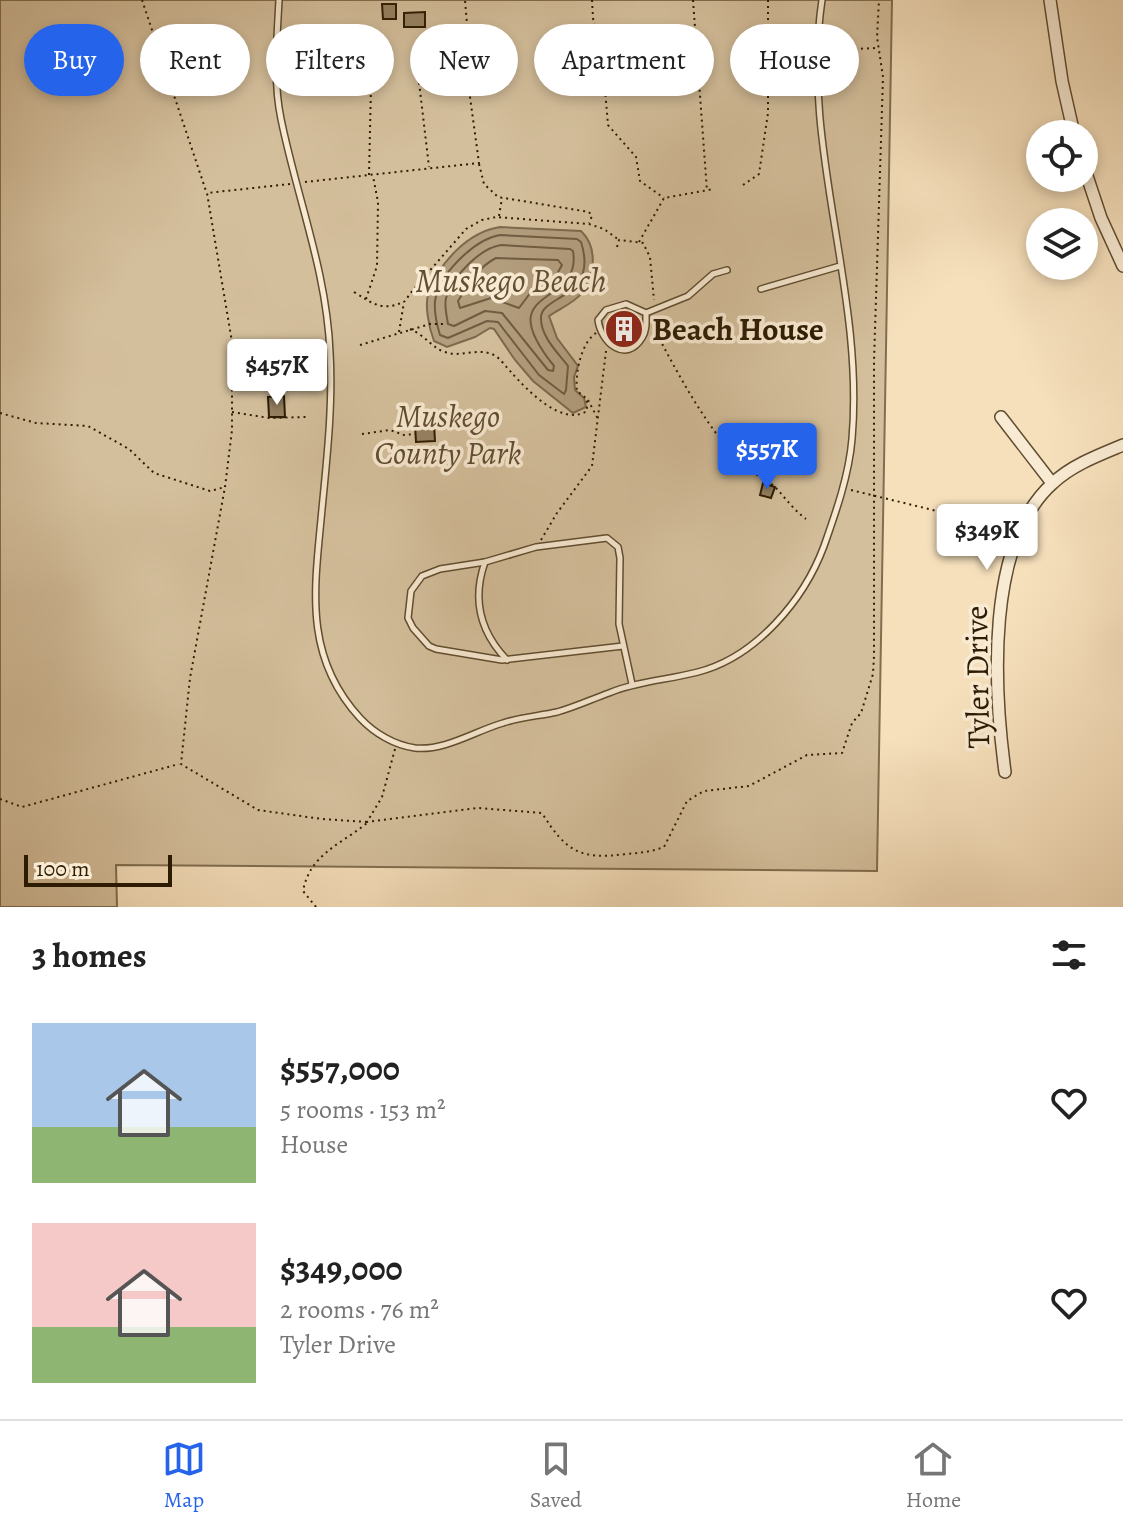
<!DOCTYPE html>
<meta charset="utf-8">
<style>
:root{--surface:#fff;--page:#f6f6f6;--text:#222;--muted:#767676;--line:#e0e0e0;--accent:#2563eb}
body{margin:0;font-family:Alegreya,serif;background:var(--page);color:var(--text);height:100vh;display:flex;flex-direction:column;font-size:30px;white-space:nowrap}
*{box-sizing:border-box;margin:0}
p{font-size:26px;color:var(--muted)}
.icon{flex:none;width:44px;height:44px;fill:none;stroke:currentColor;stroke-width:2;stroke-linecap:round;stroke-linejoin:round}
.map{position:relative;height:907px;overflow:hidden}
.drawer{display:flex;flex-direction:column;background:var(--surface);flex:1}
.drawer>*{flex:none}
.banner{position:absolute;left:24px;top:24px;width:1076px;height:72px;display:flex;gap:16px}
.controls{position:absolute;left:1026px;top:120px;display:grid;gap:16px}
.controls a{display:grid;place-items:center;width:72px;height:72px;border-radius:50%;background:var(--surface);box-shadow:0 4px 12px #0003;font-size:40px}
.scale{position:absolute;left:24px;bottom:20px;width:148px;box-sizing:border-box;padding-left:8px;border:4px solid #2e1c02;border-top:0;font-size:22px;line-height:28px;white-space:nowrap;color:#2e1c02;-webkit-text-stroke:6px #f9ebd3;paint-order:stroke}
.price{position:absolute;translate:-50% -68px;padding:0 18px;border-radius:8px;background:#fff;color:#222;font-size:26px;line-height:52px;filter:drop-shadow(0 2px 4px #0008)}
.price::after{content:'';position:absolute;left:50%;top:48px;width:24px;height:18px;margin-left:-12px;background:inherit;clip-path:polygon(0 0,100% 0,50% 100%)}
.price.current{background:var(--accent);color:#fff}
ul{padding:0;list-style:none}
li{display:flex;align-items:center;gap:24px;height:200px;padding:0 32px}
li span{display:grid;place-items:center;flex:none;width:224px;height:160px;border-radius:0px;color:#555}
li>.icon{margin-inline-start:auto}
span .icon{width:96px;height:96px;fill:#fffc;stroke-width:1}
li b{font-size:34px}
h2{display:flex;justify-content:space-between;align-items:center;height:96px;padding:0 32px;font-size:34px}
.pill{padding:0 28px;border-radius:36px;background:var(--surface);box-shadow:0 4px 12px #0003;font-size:28px;line-height:72px}
.pill.current{background:var(--accent);color:#fff}
.tabs{display:flex;justify-content:space-around;align-items:center;height:112px;border-top:2px solid var(--line);background:var(--surface);font-size:22px;color:var(--muted)}
.tabs a{display:grid;justify-items:center;gap:4px}
.tabs .current{color:var(--accent)}
.map>svg:first-child{display:block}
.green{fill:#d4bf9c;stroke:#816e4f;stroke-width:2}
.water{fill:#b29d7d;stroke:#7d694c;stroke-width:2}
.shadow{fill:#0003}
.lines{fill:none;stroke-linecap:round;stroke-linejoin:round}
.shore{stroke:#705c40;stroke-width:2}
.building{fill:#968263;stroke:#2e1c02;stroke-width:2}
.lane-casing{stroke:#604d30;stroke-width:8}
.street-casing{stroke:#604d30;stroke-width:14}
.path{stroke:#2e1c02;stroke-width:2;stroke-dasharray:2 4;stroke-linecap:butt}
.lane{stroke:#f9ebd3;stroke-width:5}
.street{stroke:#f9ebd3;stroke-width:11}
.labels{text-anchor:middle;stroke-width:7;stroke-linejoin:round;paint-order:stroke}
.poi-label{font-size:32px;font-weight:bold;fill:#2e1c02;stroke:#f9ebd3;text-anchor:start}
.park-label{font-size:32px;font-style:italic;fill:#604d30;stroke:#f9ebd3}
.street-label{font-size:32px;fill:#2e1c02;stroke:#f9ebd3}
.water-label{font-size:34px;font-style:italic;fill:#635033;stroke:#f9ebd3}
</style>
<div class="map">
<svg width="1123" height="907" viewBox="0 0 1123 907">
<rect width="100%" height="100%" fill="#f6e0bc"/>
<filter id="stains"><feTurbulence type="fractalNoise" baseFrequency=".0025" numOctaves="4"/><feColorMatrix values="0 0 0 0 .2 0 0 0 0 .09 0 0 0 0 .02 0 0 0 .5 -.17"/></filter>
<radialGradient id="worn" r=".72"><stop offset=".6" stop-color="#630" stop-opacity="0"/><stop offset="1" stop-color="#630" stop-opacity=".3"/></radialGradient>
<polygon class="green" points="0,0 892,0 877,871 116,865 117,907 0,907"/>
<path class="water" d="M500 227 581 231C598 247 595 275 582 293 574 303 559 309 549 316L557 338 578 366 574 377 575 390 584 398 586 407 573 413 533 381 515 360 494 329 490 328 475 337 447 347 434 341C429 328 424 304 429 292 440 262 468 232 500 227Z"/>
<g class="shadow">
<polygon points="622,312 627,313 641,327 642,336 633,347 628,348 611,336 608,326 612,317"/>
<polygon points="283,398 285,419 273,419 271,417"/>
</g>
<g class="lines">
<g class="shore">
<path d="M500 235 577 239 581 242C599 298 542 295 541 317 540 336 558 353 568 366L566 390 564 394 539 375 498 322 487 321 448 338 440 335C437 325 433 307 436 296 442 272 475 239 500 235Z"/>
<path d="M501 245 570 249 573 251C583 309 488 284 554 366L553 371 548 370 502 313 485 311 454 326 448 324C447 317 444 306 446 298 452 277 480 248 501 245Z"/>
<path d="M496 258 558 260 562 265 557 274 531 292 519 308 491 298 460 308 458 301C468 285 478 267 496 258Z"/>
</g>
</g>
<g class="building">
<polygon points="382,4 396,4 396,19 383,19"/>
<polygon points="425,12 425,27 404,27 404,13"/>
<circle cx="624" cy="327" r="17"/>
<polygon points="284,396 285,417 269,417 268,397"/>
<polygon points="434,424 435,441 416,442 415,425"/>
<polygon points="763,483 775,487 771,498 760,495"/>
</g>
<g class="lines">
<defs>
<g id="lane">
<path d="M279 0C277 39 273 81 281 119 297 198 327 272 330 353 333 404 327 458 322 509 315 586 302 655 360 718 374 733 394 745 415 748 445 751 475 731 503 723 521 717 539 716 557 712 575 707 592 699 609 693 638 681 668 680 698 672 756 657 804 600 824 546 836 512 849 475 852 439 865 292 800 146 822 0"/>
<polyline points="761,289 840,266"/>
<path d="M646 313C646 321 647 331 642 338 626 364 601 343 598 320L606 310 626 304 646 313 688 296 713 274 727 270"/>
<path d="M485 562C472 599 480 632 507 660"/>
<polyline points="623,646 502,660 436,649 429,646 413,628 408,618 411,591 422,576 440,569 485,562 536,547 607,538 618,547 620,558 619,624 632,684"/>
</g>
<g id="street">
<polyline points="1050,0 1062,81 1074,134"/>
<polyline points="1084,167 1101,218 1123,266"/>
<polyline points="1001,417 1052,483"/>
<path d="M1005 772C994 690 985 543 1053 483 1072 465 1099 455 1123 445"/>
</g>
</defs>
<use href="#lane" class="lane-casing"/>
<use href="#street" class="street-casing"/>
<g class="path">
<polyline points="142,0 206,191"/>
<polyline points="592,0 593,18 603,66 608,125 636,157 640,181 664,198"/>
<polyline points="693,0 707,191"/>
<polyline points="825,50 878,48"/>
<polyline points="417,65 429,167"/>
<polyline points="479,164 484,184 498,197 589,212 592,216 589,223"/>
<polyline points="369,175 371,85"/>
<polyline points="305,182 479,163 467,75 468,37 465,0"/>
<polyline points="290,184 207,193 232,342 232,430 225,487 190,678 181,764 258,810 322,819 367,822"/>
<polyline points="743,185 759,174 768,113 768,0"/>
<polyline points="499,216 502,198"/>
<polyline points="639,242 664,198 714,189"/>
<polyline points="617,247 619,240 643,243 650,257 654,300"/>
<path d="M354 292C372 303 382 312 403 302"/>
<polyline points="366,299 377,266 378,202 373,176"/>
<path d="M654 328C676 371 710 435 746 467 755 475 767 479 776 488 786 499 794 510 806 519"/>
<path d="M410 329C426 336 432 348 445 352 461 358 478 347 494 355 500 358 506 367 511 372 527 390 562 427 587 411V399L577 391C575 373 581 343 596 333"/>
<polyline points="399,332 404,302 413,290 466,229 482,220 496,217 589,224 604,229 619,240"/>
<polyline points="360,345 430,324 445,324"/>
<polyline points="588,400 598,419"/>
<polyline points="232,412 269,418 307,417"/>
<polyline points="0,413 36,423 88,426 129,449 154,473 210,491 225,487"/>
<polyline points="362,434 390,430 404,435 416,434"/>
<polyline points="851,490 941,512 1006,536"/>
<polyline points="541,540 557,513 592,466 606,351"/>
<path d="M395 749 382 797 367 822 478 808 542 813C566 852 581 860 626 854 639 853 651 852 664 847L687 801 704 791 749 786 807 755 842 753 852 723 861 713 873 674 874 656V361L883 77 877 37 879 0"/>
<polyline points="0,799 22,807 179,764"/>
<path d="M316 907 303 891C310 854 340 845 367 823"/>
</g>
<use href="#lane" class="lane"/>
<use href="#street" class="street"/>
</g>
<defs>
<symbol id="building-disc" viewBox="-11 -11 22 22"><circle r="9.5" fill="#8f2418" stroke="#f9ebd3"/><path d="M-4-6H4V6H1V3H-1V6H-4ZM-2.5-4.3h1.7v1.8h-1.7ZM.8-4.3h1.7v1.8H.8ZM-2.5-1h1.7V.8h-1.7ZM.8-1h1.7V.8H.8Z" fill="#fff"/></symbol>
</defs>
<g fill-rule="evenodd">
<use href="#building-disc" x="602" y="307" width="44" height="44"/>
</g>
<g class="labels">
<g class="poi-label">
<text x="652" y="340">Beach House</text>
</g>
<g class="park-label">
<text x="448" y="427">Muskego<tspan x="448" dy="37">County Park</tspan></text>
</g>
<g class="street-label">
<text transform="translate(977 677) rotate(-91)" y="11">Tyler Drive</text>
</g>
<g class="water-label">
<text x="511" y="292">Muskego Beach</text>
</g>
</g>
<rect width="100%" height="100%" filter="url(#stains)"/>
<rect width="100%" height="100%" fill="url(#worn)"/>
</svg>
<div class="controls">
<a><svg class="icon" aria-label="locate" viewBox="0 0 24 24"><circle cx="12" cy="12" r="6"/><path d="M12 2v4M12 18v4M2 12h4M18 12h4"/></svg></a>
<a><svg class="icon" aria-label="layers" viewBox="0 0 24 24"><path d="M12 4l9 5-9 5-9-5zM3 14l9 5 9-5"/></svg></a>
</div>
<div class="scale">100 m</div>
<b class="price" style="left:277px;top:407px">$457K</b>
<b class="price current" style="left:767px;top:491px">$557K</b>
<b class="price" style="left:987px;top:572px">$349K</b>
<div class="banner">
<a class="pill current">Buy</a>
<a class="pill">Rent</a>
<a class="pill">Filters</a>
<a class="pill">New</a>
<a class="pill">Apartment</a>
<a class="pill">House</a>
</div>
</div>
<section class="drawer">
<h2>3 homes<svg class="icon" aria-label="filters" viewBox="0 0 24 24"><path d="M4 7h16M4 17h16"/><circle cx="9" cy="7" r="2"/><circle cx="15" cy="17" r="2"/></svg></h2>
<ul>
<li><span style="background:linear-gradient(#a9c7e8 65%,#8fb573 0)"><svg class="icon" aria-label="home" viewBox="0 0 24 24"><path d="M3 11l9-7 9 7M6 9v11h12V9"/></svg></span><div><b>$557,000</b><p>5 rooms · 153 m²</p><p>House</p></div><svg class="icon" aria-label="heart" viewBox="0 0 24 24"><path d="M12 20l-8-8c-3-5 5-10 8-4 3-6 11-1 8 4z"/></svg></li>
<li><span style="background:linear-gradient(#f6c9c9 65%,#8fb573 0)"><svg class="icon" aria-label="home" viewBox="0 0 24 24"><path d="M3 11l9-7 9 7M6 9v11h12V9"/></svg></span><div><b>$349,000</b><p>2 rooms · 76 m²</p><p>Tyler Drive</p></div><svg class="icon" aria-label="heart" viewBox="0 0 24 24"><path d="M12 20l-8-8c-3-5 5-10 8-4 3-6 11-1 8 4z"/></svg></li>
</ul>
</section>
<nav class="tabs">
<a class="current"><svg class="icon" aria-label="map" viewBox="0 0 24 24"><path d="M3 6l6-2 6 2 6-2v14l-6 2-6-2-6 2zM9 4v14M15 6v14"/></svg>Map</a>
<a><svg class="icon" aria-label="saved" viewBox="0 0 24 24"><path d="M7 4h10v16l-5-4-5 4z"/></svg>Saved</a>
<a><svg class="icon" aria-label="home" viewBox="0 0 24 24"><path d="M3 11l9-7 9 7M6 9v11h12V9"/></svg>Home</a>
</nav>
